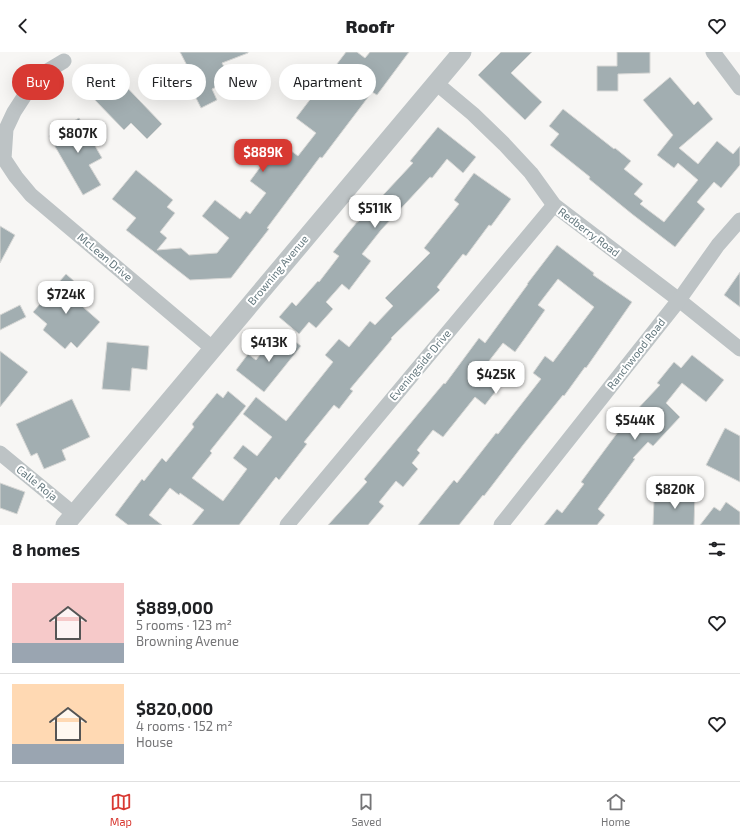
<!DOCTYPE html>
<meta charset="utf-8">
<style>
:root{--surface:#fff;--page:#f6f6f6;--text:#202124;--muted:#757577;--line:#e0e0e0;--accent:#d83932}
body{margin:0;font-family:"Exo 2",sans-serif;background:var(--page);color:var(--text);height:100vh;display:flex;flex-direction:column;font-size:15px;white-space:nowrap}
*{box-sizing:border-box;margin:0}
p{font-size:13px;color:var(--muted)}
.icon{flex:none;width:22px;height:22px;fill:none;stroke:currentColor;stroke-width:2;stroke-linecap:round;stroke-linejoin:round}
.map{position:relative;height:473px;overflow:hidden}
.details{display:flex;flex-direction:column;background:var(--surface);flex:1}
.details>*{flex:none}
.banner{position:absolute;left:12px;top:12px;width:400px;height:36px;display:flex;gap:8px}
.price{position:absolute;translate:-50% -34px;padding:0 9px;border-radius:8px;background:#fff;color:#222;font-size:13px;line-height:26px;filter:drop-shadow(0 1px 2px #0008)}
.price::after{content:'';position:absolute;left:50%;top:24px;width:12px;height:9px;margin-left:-6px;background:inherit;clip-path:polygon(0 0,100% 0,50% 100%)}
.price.active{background:var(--accent);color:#fff}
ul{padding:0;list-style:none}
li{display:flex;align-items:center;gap:12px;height:100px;padding:0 12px}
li+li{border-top:1px solid var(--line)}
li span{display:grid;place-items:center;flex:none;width:112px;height:80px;border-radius:0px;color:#555}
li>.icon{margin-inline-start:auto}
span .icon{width:48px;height:48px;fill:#fffc;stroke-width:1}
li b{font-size:17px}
h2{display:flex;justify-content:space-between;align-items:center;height:48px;padding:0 12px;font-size:17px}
.pill{padding:0 14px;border-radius:18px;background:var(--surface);box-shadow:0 4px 16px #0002;font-size:14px;line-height:36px}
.pill.active{background:var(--accent);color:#fff}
header{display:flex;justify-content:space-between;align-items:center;height:52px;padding:0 12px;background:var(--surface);font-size:18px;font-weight:800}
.menu{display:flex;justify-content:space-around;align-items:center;height:56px;border-top:1px solid var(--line);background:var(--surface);font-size:11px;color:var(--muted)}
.menu a{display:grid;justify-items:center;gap:2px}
.menu .active{color:var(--accent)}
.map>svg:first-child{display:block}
.building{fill:#a2aeb1;stroke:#d8d8d6}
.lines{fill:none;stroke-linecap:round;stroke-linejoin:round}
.minor{stroke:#bdc3c5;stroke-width:15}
.tertiary{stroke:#bdc3c5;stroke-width:19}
.labels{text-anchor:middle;stroke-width:4;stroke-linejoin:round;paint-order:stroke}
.street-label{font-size:11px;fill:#63777d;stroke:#fff}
</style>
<header><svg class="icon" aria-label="back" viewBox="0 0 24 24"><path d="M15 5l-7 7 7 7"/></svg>Roofr<svg class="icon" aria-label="heart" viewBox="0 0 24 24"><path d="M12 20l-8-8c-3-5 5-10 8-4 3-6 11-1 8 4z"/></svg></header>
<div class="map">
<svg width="740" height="473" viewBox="0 0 740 473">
<rect width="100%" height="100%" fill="#f7f6f4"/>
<g class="building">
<polygon points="180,0 248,0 248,1 222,11 231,28 212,37 217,48 201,56 190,34 196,31"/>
<polygon points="346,0 357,0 365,6 370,0 409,0 377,43 372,40 322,106 320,105 267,176 269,177 231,226 190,228 126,178 136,166 112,147 136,118 173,148 167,155 175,161 160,180 167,186 157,198 181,196 189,203 217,201 229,186 202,164 215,148 240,167 246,159 250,162 266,141 250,129 279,90 298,104 316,81 296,66"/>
<polygon points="501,0 532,0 511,21 542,50 525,68 478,23"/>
<polygon points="617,0 650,0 650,21 618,22 618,39 597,39 597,14 617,14"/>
<polygon points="115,23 162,72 147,87 131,71 124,78 92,45"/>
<polygon points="670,25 694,53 698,49 713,67 679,96 698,112 717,89 733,102 740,94 740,113 721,136 714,130 697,150 705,157 675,195 632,162 589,127 590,125 550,93 559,82 549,74 563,57 614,97 615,96 631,109 624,117 643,132 634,142 643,149 640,152 664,170 698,128 678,111 674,116 657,103 673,83 643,48"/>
<polygon points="79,66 102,106 89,113 101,133 83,143 49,84"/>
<polygon points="438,75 476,105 463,121 447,107 432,126 430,125 381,178 362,202 371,209 349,238 342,232 326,250 333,257 316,276 309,270 299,282 279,265 292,250 296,254 318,229 319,230 339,204 333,200 357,170 358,170 413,111 410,109"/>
<polygon points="474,121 511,147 491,174 489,173 466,204 463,202 437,235 440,238 391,286 392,287 350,337 353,339 339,357 334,353 304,390 307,392 279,428 276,425 239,473 192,473 204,458 180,441 179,443 170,436 149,463 162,473 128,473 115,463 142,427 144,429 162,406 166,410 194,375 192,372 217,341 223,346 228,339 246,354 210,399 212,401 192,426 223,449 247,417 233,406 243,393 257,404 272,385 243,362 256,345 286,369 333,310 325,303 339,287 349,295 370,269 375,273 393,254 385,246 430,201 424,196 459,152 454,148"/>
<polygon points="0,174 15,183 0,211"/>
<polygon points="557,193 594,221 593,223 632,250 586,316 585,315 564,344 563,343 523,393 484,444 483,443 459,473 418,473 454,428 457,431 496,381 498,382 541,327 533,321 545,304 553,310 594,255 558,227 538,253 545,258 515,300 503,291 489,309 498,315 492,323 502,331 485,353 475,345 443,385 433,378 417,398 420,401 412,411 418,417 403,435 396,429 379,450 384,454 368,473 328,473 367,430 364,427 444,331 445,332 479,286 485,291 528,232 527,232"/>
<polygon points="740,220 740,255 724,243"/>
<polygon points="66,222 83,237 74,247 100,270 77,296 71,290 65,297 43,278 47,272 33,260"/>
<polygon points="20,253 26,265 0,278 0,263"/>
<polygon points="286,282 301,294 264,340 236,318 248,302 256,308 269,291 275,296"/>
<polygon points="107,290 149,294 147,318 132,316 130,339 102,337"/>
<polygon points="0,299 28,320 0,355"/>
<polygon points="692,303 724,328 706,350 682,331 666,351 680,365 653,394 648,390 633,406 635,407 598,457 605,463 597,473 544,473 557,457 562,461 584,432 581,430 618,380 617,379 660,333 657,331 674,310 681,316"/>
<polygon points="72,347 90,385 62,398 66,408 44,417 37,401 31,404 16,372"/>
<polygon points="725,376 740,384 740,430 706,413"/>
<polygon points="0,431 25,440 17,462 0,456"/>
<polygon points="672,441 695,441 694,473 653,473 654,448 672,448"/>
<polygon points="726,450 740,460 740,473 700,473 714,455 720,459"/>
</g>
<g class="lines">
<g class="minor">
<polyline points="713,0 740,36"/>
<polyline points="64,9 44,21 27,40 14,60 6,77 4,107 16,125 31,143 212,296"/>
<polyline points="436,31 473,62 504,92 531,121 554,153 679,248 740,297"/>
<polyline points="0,401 74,462"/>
<polyline points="287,473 554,153"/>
<polyline points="501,473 679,248 718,193 740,168"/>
</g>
<polyline class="tertiary" points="65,473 462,0"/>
</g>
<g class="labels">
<g class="street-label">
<text transform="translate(589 180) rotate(37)" y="4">Redberry Road</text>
<text transform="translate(105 205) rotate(40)" y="4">McLean Drive</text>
<text transform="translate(278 218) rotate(-50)" y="4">Browning Avenue</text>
<text transform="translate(636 302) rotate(-52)" y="4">Ranchwood Road</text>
<text transform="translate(420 313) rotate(-50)" y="4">Eveningside Drive</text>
<text transform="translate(37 431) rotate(39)" y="4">Calle Roja</text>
</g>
</g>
</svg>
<b class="price" style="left:78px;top:102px">$807K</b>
<b class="price active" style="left:263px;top:121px">$889K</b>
<b class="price" style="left:375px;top:177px">$511K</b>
<b class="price" style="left:66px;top:263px">$724K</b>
<b class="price" style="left:269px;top:311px">$413K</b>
<b class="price" style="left:496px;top:343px">$425K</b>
<b class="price" style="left:635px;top:389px">$544K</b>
<b class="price" style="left:675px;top:458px">$820K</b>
<div class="banner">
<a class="pill active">Buy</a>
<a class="pill">Rent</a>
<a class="pill">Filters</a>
<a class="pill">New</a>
<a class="pill">Apartment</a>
</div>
</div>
<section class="details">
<h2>8 homes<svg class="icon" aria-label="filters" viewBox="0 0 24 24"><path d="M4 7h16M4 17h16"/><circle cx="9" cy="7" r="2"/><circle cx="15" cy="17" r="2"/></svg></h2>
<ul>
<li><span style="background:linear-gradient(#f6c9c9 75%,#9aa5b1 0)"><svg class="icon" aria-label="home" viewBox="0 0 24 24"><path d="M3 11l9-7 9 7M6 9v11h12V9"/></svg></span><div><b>$889,000</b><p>5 rooms · 123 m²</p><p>Browning Avenue</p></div><svg class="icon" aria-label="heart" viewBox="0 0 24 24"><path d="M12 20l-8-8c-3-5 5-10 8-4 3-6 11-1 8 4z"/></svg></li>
<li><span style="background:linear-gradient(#ffd9b3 75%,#9aa5b1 0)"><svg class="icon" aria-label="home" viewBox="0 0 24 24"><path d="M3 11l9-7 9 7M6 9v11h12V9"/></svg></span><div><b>$820,000</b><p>4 rooms · 152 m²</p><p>House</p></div><svg class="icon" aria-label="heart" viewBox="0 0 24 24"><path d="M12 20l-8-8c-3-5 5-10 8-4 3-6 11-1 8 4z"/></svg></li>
</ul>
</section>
<nav class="menu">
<a class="active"><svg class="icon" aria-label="map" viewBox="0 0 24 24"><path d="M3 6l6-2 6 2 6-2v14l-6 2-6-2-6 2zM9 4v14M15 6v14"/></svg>Map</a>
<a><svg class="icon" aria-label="saved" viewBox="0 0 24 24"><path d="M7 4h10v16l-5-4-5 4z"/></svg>Saved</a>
<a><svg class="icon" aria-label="home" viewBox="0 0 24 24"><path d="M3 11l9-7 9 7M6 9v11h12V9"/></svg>Home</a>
</nav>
